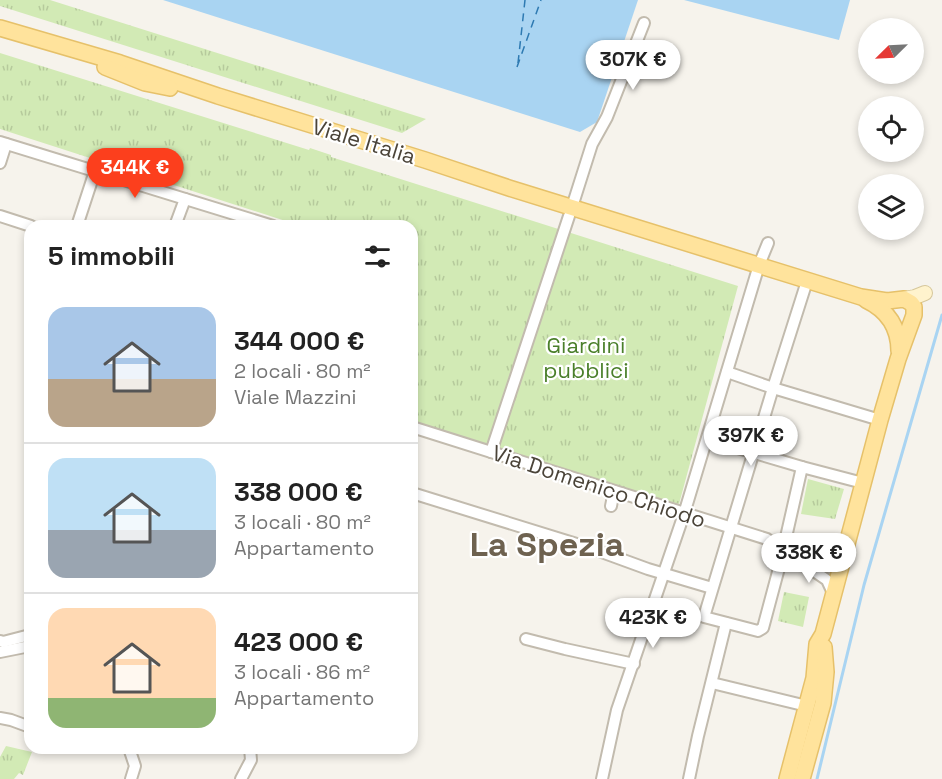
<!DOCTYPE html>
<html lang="it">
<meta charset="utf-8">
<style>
:root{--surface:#fff;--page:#f6f6f6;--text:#222;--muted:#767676;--line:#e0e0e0;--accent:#fc3f1d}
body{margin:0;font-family:"Space Grotesk",sans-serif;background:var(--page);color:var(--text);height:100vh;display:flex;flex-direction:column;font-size:22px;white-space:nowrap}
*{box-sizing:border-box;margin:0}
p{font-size:20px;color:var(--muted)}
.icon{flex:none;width:33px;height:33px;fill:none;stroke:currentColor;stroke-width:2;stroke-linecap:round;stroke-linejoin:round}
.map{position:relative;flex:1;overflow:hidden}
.drawer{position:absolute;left:24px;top:220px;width:394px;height:534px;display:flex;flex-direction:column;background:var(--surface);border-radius:18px;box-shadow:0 3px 9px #0003}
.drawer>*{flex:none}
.needle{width:39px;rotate:246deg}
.fabs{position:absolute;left:858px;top:18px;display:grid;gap:12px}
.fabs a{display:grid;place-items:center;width:66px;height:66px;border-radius:50%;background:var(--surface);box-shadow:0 3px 9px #0003;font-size:30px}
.price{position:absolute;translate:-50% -51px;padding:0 14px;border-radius:21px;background:#fff;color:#222;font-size:20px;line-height:39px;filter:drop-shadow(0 2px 3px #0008)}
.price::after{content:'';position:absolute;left:50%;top:36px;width:18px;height:14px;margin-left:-9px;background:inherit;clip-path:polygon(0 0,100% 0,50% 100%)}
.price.selected{background:var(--accent);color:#fff}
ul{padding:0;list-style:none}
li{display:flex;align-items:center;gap:18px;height:150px;padding:0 24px}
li+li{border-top:2px solid var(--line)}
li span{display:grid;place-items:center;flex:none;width:168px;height:120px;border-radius:18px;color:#555}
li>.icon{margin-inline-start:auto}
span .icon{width:72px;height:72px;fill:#fffc;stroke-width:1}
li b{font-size:26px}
h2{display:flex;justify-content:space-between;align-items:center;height:72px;padding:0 24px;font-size:26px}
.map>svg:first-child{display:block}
.grass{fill:url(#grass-tufts)}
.water{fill:#a9d4f2}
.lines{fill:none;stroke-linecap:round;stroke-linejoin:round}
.stream{stroke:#a9d4f2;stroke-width:3}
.ferry{stroke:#2e7ab2;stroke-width:1.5;stroke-dasharray:8 6;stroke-linecap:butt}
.street-casing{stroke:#c2bbae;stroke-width:14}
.secondary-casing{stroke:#d6c79b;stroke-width:16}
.primary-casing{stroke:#e6c16a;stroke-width:18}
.street{stroke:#fff;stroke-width:10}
.secondary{stroke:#fff3cd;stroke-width:14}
.primary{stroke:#ffe39c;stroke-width:15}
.labels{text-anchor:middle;stroke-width:4.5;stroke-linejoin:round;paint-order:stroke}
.street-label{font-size:22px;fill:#4b4439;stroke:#fff}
.park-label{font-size:22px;fill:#4a7f2a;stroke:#fff}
.town-label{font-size:34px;font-weight:bold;fill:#6e6250;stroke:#fff}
</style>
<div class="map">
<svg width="942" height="779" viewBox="0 0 942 779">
<defs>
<pattern id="grass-tufts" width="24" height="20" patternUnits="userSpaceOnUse" patternTransform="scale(1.5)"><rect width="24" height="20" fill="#d2eab5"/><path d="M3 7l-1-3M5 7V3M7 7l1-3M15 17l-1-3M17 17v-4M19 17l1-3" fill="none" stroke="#b6ca9c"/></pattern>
</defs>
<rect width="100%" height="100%" fill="#f6f3ec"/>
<g class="grass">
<polygon points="0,0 50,0 426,119 402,133 0,6"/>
<polygon points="0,53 309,150 310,148 331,155 331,157 738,286 679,504 609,485 413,422 412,226 301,226 0,129"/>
<polygon points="808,479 844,489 835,519 801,514"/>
<polygon points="784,592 809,597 803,627 778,621"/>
<polygon points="6,746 32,752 23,775 19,773 14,779 0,779 0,757"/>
</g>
<g class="water">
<polygon points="163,0 638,0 597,122 580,132"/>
<polygon points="684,0 850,0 839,40"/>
</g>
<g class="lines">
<polyline class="stream" points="817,779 864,585 942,315"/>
<g class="ferry">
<polyline points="518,63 525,0"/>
<polyline points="517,67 541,0"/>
</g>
<defs>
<g id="street">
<polyline points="0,142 273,226"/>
<polyline points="0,163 6,144"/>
<polyline points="572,207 592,144 607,117 644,23"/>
<polyline points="0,216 31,226"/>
<polyline points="77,226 95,171"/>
<polyline points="175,226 185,199"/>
<polyline points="807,281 773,388 704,617 758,631 763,628 779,568 802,467 863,483"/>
<polyline points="727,372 773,388 880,420"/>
<polyline points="412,427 767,539 782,552 798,560 827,580 833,593"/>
<polyline points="707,439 802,467"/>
<polyline points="491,452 569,216"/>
<polyline points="412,493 596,550 648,569 712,588"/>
<polyline points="611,506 614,491"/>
<polyline points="804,561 832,566 841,566"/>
<polyline points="526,639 565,649 634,664"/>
<polyline points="0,641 3,642 30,635"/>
<polyline points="0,652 30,646"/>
<polyline points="712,683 807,706"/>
<polyline points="0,718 11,720 30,727"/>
<polyline points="129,748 135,766 131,779"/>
<polyline points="241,779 251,760 250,748"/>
<polyline points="602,779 617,710 684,514 759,265 768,243"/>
<polyline points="689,779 698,736 726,623"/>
</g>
<polyline id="secondary" points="904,299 915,297 925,293"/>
<g id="primary">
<polyline points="0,28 120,63 218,96 425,160 509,188 861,297 887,301 904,299 911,303 914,307 914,315 898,359 880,420 823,634 817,644 814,678 787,779"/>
<polyline points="105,67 145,83 170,88"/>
<path d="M866 300C887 310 899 327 899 351"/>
<polyline points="802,779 823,703 826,672 824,647"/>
</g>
</defs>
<use href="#street" class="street-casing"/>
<use href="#secondary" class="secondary-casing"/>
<use href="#primary" class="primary-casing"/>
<use href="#street" class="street"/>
<use href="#secondary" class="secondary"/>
<use href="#primary" class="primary"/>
</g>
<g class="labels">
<g class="street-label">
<text transform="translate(364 141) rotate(17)" y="8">Viale Italia</text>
<text transform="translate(599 486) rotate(18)" y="8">Via Domenico Chiodo</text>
</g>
<g class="park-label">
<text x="586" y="353">Giardini<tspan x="586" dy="25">pubblici</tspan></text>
</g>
<g class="town-label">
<text x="547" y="556">La Spezia</text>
</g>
</g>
</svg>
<div class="fabs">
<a><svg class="needle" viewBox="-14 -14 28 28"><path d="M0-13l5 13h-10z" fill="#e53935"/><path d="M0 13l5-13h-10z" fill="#767676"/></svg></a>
<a><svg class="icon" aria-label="locate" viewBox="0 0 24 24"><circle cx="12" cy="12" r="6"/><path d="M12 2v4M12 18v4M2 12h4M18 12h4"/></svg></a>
<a><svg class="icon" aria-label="layers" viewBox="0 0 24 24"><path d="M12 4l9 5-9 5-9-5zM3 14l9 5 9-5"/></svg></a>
</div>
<b class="price" style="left:633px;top:91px">307K €</b>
<b class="price selected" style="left:135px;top:199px">344K €</b>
<b class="price" style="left:751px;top:467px">397K €</b>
<b class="price" style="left:809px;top:584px">338K €</b>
<b class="price" style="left:653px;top:649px">423K €</b>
<section class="drawer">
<h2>5 immobili<svg class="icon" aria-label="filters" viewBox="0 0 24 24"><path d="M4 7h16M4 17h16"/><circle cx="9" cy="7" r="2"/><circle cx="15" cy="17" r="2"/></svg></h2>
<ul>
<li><span style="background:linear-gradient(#a9c7e8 60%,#b9a48a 0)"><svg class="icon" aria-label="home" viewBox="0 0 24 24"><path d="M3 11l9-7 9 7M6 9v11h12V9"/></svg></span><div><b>344 000 €</b><p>2 locali · 80 m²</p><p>Viale Mazzini</p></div></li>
<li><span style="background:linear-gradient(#bfe0f5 60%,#9aa5b1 0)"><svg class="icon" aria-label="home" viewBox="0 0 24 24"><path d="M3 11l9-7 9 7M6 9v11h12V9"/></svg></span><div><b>338 000 €</b><p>3 locali · 80 m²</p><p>Appartamento</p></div></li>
<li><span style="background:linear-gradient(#ffd9b3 75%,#8fb573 0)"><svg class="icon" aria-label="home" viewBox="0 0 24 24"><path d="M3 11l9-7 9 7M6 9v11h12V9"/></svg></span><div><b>423 000 €</b><p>3 locali · 86 m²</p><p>Appartamento</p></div></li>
</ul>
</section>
</div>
